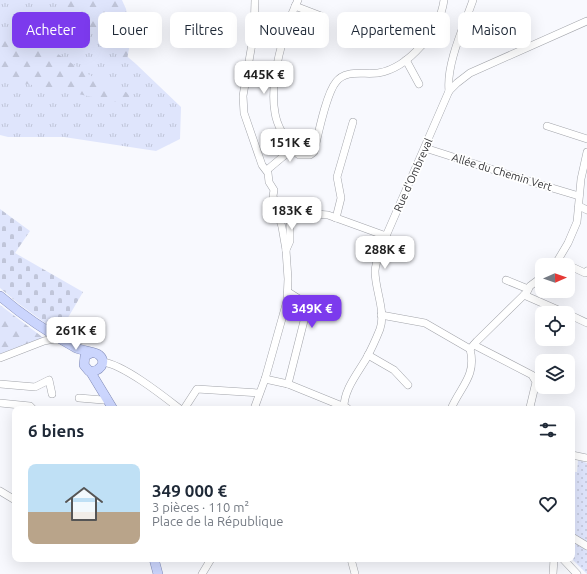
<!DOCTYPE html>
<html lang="fr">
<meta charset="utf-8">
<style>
:root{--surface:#fff;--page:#f6f6f7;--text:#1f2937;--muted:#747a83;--accent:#7c3aed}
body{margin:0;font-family:Ubuntu,sans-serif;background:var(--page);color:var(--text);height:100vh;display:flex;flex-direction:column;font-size:15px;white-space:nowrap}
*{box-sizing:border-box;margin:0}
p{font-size:13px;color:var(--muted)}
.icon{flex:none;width:22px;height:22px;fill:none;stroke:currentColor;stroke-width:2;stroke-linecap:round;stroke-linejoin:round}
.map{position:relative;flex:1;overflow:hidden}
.side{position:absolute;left:12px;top:406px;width:563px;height:156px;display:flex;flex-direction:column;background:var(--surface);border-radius:8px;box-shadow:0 4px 16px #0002}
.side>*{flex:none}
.guide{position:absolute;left:12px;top:12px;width:563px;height:36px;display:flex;gap:8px}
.needle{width:26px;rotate:88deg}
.tools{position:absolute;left:535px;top:258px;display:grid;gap:8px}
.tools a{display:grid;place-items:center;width:40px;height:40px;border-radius:8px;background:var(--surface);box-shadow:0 4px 16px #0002;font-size:20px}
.price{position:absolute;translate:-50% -34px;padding:0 9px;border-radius:8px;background:#fff;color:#222;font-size:13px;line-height:26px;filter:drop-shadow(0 1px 2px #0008)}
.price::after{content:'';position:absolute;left:50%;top:24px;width:12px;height:9px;margin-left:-6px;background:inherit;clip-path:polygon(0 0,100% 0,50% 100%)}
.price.active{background:var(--accent);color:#fff}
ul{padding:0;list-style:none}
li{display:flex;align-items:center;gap:12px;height:100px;padding:0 16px}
li span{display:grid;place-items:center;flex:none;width:112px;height:80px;border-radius:8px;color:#555}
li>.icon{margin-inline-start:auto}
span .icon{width:48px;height:48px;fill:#fffc;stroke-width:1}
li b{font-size:17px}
h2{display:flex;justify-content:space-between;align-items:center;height:48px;padding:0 16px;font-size:17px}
.pill{padding:0 14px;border-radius:8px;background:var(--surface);box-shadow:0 4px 16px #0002;font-size:14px;line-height:36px}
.pill.active{background:var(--accent);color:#fff}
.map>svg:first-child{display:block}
.grass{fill:url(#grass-tufts)}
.forest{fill:url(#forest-firs)}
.cemetery{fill:url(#cemetery-stones)}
.park{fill:url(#park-dots)}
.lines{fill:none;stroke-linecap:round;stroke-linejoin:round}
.minor-casing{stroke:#a2a4aa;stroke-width:8}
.major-casing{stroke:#808ab6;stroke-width:10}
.minor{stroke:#fff;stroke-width:7}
.major{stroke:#cbd5fd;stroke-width:9}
.labels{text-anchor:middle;stroke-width:3.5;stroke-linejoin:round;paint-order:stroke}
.street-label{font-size:11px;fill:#333336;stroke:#fff}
</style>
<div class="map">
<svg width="587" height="574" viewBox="0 0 587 574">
<defs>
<pattern id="grass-tufts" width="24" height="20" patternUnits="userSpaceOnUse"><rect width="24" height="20" fill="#dfe5fc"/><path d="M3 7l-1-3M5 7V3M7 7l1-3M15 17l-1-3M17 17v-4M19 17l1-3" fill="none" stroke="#c0c5d9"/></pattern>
<pattern id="forest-firs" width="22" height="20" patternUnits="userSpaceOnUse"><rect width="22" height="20" fill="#dfe5fc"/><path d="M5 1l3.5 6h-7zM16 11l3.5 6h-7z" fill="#c0c5d9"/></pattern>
<pattern id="cemetery-stones" width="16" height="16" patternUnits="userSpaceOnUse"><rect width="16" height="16" fill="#dfe5fc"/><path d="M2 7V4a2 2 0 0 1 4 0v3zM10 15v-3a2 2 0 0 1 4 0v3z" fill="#c0c5d9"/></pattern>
<pattern id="park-dots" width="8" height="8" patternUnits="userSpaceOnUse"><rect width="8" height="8" fill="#dfe5fc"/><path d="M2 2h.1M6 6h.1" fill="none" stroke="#c0c5d9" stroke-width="1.8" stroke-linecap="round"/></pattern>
</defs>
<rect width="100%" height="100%" fill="#f8f9fe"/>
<polygon class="grass" points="0,0 75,0 74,11 136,64 181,107 180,139 156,151 64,137 8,137 0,135"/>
<g class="forest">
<polygon points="53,0 122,0 126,9 131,37 127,60 115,53"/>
<polygon points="21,29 86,73 117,90 126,92 130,96 121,103 54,89 0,79 0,34"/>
<polygon points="0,305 45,339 0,356"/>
</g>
<polygon class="cemetery" points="0,209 30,231 15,253 83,292 59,333 19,304 0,288"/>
<polygon class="park" points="578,460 587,463 587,574 572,559 572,472 577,472"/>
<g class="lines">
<defs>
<g id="minor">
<polyline points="295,6 321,16 318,27"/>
<polyline points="401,25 415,33 422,45"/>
<polyline points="406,60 419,84"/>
<path d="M449 91C446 64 464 26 473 0"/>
<polyline points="547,126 587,139"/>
<polyline points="425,148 522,179 579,196"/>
<path d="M292 149C285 138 277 126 275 113 269 81 284 29 298 0"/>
<path d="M267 170 292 149 299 155H310L314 152C318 135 326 94 336 82 346 69 364 75 378 73 409 68 440 30 444 0"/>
<polyline points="579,206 587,210"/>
<polyline points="336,218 341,198 337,177 353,122"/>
<polyline points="286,250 290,241 290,216 291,213 293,212 328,215 386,236"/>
<polyline points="555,265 568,243 577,222 581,179 587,152"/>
<polyline points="568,265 585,273 587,271"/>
<polyline points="506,280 528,289"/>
<polyline points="288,292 307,304 307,309 288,384"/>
<polyline points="524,295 565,313"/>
<polyline points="568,314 587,323"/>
<path d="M381 315 425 323 470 349C477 376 460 387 451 409"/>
<polyline points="474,345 532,375 536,382 530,407"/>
<polyline points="470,349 477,341 527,292 530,286 542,277"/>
<polyline points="368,355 394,370 408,385"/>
<polyline points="0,358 44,341 59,338"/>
<path d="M103 362C124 365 162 395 180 409"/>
<polyline points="265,379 288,384 347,408"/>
<polyline points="0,384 35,387 49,380 52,394"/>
<polyline points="79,398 103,400 107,398"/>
<polyline points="0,403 30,406 33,409"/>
<polyline points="184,409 197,389 259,393"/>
<polyline points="254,409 265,379 287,301 288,279 286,250 282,227 273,196 274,190 269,182 268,173 262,165 244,113 243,96 254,32 255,0"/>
<path d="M344 409C343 391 357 374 366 359 371 350 376 339 380 329 386 311 375 290 375 271 376 259 382 247 386 236L449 91 457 83 470 73 587 21"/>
<polyline points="572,455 587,458"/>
<polyline points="0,491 15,500"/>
<polyline points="572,537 587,546"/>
<polyline points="351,559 355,574"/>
<polyline points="563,559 577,574"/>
<polyline points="202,574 211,559"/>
<polyline points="553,574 554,559"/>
</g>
<g id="major">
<path d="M0 296C23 316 49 333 76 348 83 351 96 352 99 355 108 362 99 373 89 371L84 365 85 356 91 353"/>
<polyline points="90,371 113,409"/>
<polyline points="154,559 158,574"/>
</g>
</defs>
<use href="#minor" class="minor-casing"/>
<use href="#major" class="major-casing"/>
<use href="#minor" class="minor"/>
<use href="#major" class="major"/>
</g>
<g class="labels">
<g class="street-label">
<text transform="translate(502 172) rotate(17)" y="4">Allée du Chemin Vert</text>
<text transform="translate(413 175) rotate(-66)" y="4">Rue d'Ombreval</text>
</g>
</g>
</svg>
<div class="tools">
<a><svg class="needle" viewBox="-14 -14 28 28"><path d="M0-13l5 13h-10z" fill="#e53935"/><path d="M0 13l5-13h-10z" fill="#747a83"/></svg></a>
<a><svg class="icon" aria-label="locate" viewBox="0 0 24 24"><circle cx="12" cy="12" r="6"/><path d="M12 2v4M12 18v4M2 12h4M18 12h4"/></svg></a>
<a><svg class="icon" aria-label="layers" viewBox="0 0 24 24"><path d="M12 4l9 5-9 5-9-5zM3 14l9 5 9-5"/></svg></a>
</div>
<b class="price" style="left:264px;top:95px">445K €</b>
<b class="price" style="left:290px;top:163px">151K €</b>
<b class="price" style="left:292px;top:231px">183K €</b>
<b class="price" style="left:385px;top:270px">288K €</b>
<b class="price active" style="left:312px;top:329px">349K €</b>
<b class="price" style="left:76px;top:351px">261K €</b>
<div class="guide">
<a class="pill active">Acheter</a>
<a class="pill">Louer</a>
<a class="pill">Filtres</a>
<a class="pill">Nouveau</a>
<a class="pill">Appartement</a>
<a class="pill">Maison</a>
</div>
<section class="side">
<h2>6 biens<svg class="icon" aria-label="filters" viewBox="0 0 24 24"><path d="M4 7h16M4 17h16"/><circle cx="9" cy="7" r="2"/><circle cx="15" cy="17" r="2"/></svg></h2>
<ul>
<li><span style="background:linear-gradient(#bfe0f5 60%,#b9a48a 0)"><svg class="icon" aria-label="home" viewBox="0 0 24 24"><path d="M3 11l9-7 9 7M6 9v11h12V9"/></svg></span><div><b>349 000 €</b><p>3 pièces · 110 m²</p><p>Place de la République</p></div><svg class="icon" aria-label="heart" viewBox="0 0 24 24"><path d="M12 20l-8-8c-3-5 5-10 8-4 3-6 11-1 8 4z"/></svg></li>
</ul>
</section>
</div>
